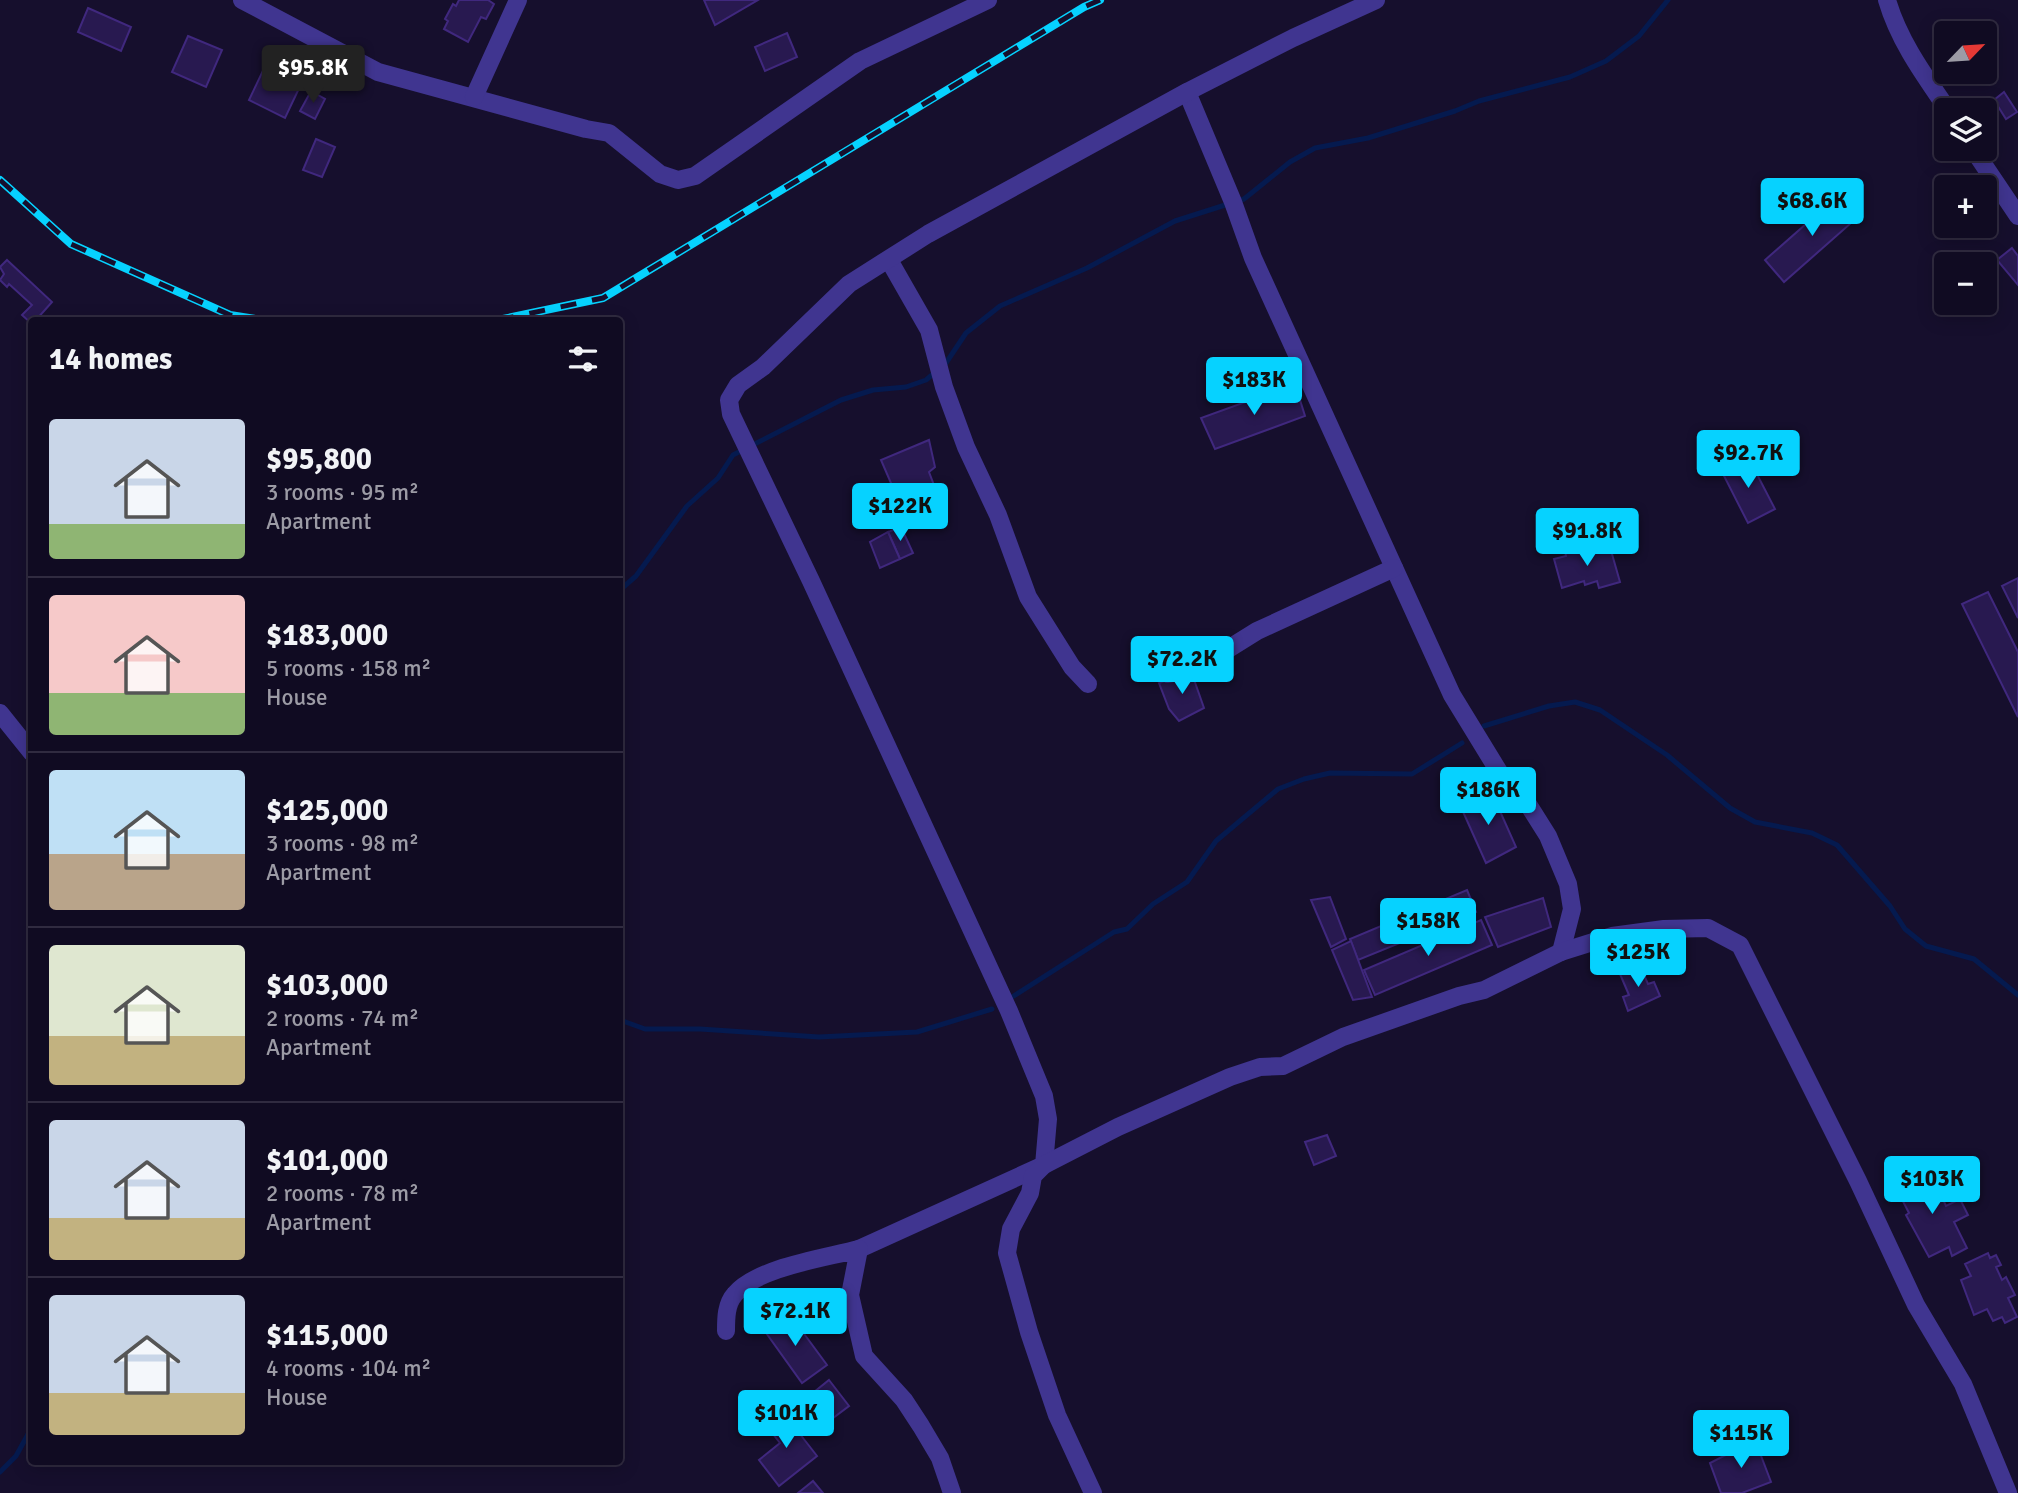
<!DOCTYPE html>
<meta charset="utf-8">
<style>
:root{--surface:#100b22;--page:#1e192f;--text:#f1f3f6;--muted:#9c9ba5;--line:#302b40;--accent:#06d2ff}
body{margin:0;font-family:Signika,sans-serif;background:var(--page);color:var(--text);height:100vh;display:flex;flex-direction:column;font-size:26px;white-space:nowrap}
*{box-sizing:border-box;margin:0}
p{font-size:23px;color:var(--muted)}
.icon{flex:none;width:38px;height:38px;fill:none;stroke:currentColor;stroke-width:2;stroke-linecap:round;stroke-linejoin:round}
.map{position:relative;flex:1;overflow:hidden}
.drawer{position:absolute;left:28px;top:317px;width:595px;height:1148px;display:flex;flex-direction:column;background:var(--surface);border-radius:7px;box-shadow:0 4px 18px #0003,0 0 0 2px var(--line)}
.drawer>*{flex:none}
.needle{width:46px;rotate:65deg}
.fabs{position:absolute;left:1934px;top:21px;display:grid;gap:14px}
.fabs a{display:grid;place-items:center;width:63px;height:63px;border-radius:7px;background:var(--surface);box-shadow:0 4px 18px #0003,0 0 0 2px var(--line);font-size:35px}
.price{position:absolute;translate:-50% -60px;padding:0 16px;border-radius:7px;background:var(--accent);color:#111;font-size:23px;line-height:46px;filter:drop-shadow(0 2px 4px #0008)}
.price::after{content:'';position:absolute;left:50%;top:42px;width:21px;height:16px;margin-left:-10px;background:inherit;clip-path:polygon(0 0,100% 0,50% 100%)}
.price.on{background:#222;color:#fff}
ul{padding:0;list-style:none}
li{display:flex;align-items:center;gap:21px;height:175px;padding:0 21px}
li+li{border-top:2px solid var(--line)}
li span{display:grid;place-items:center;flex:none;width:196px;height:140px;border-radius:7px;color:#555}
li>.icon{margin-inline-start:auto}
span .icon{width:84px;height:84px;fill:#fffc;stroke-width:1}
li b{font-size:30px}
h2{display:flex;justify-content:space-between;align-items:center;height:84px;padding:0 21px;font-size:30px}
.map>svg:first-child{display:block}
.lines{fill:none;stroke-linecap:round;stroke-linejoin:round}
.stream{stroke:#051a4f;stroke-width:5}
.building{fill:#281950;stroke:#40287e;stroke-width:2}
.minor{stroke:#403590;stroke-width:18}
.rail-casing{stroke:#06d2ff;stroke-width:8}
.rail{stroke:#160f2d;stroke-width:5;stroke-dasharray:16;stroke-linecap:butt}
</style>
<div class="map">
<svg width="2018" height="1493" viewBox="0 0 2018 1493">
<rect width="100%" height="100%" fill="#160f2d"/>
<g class="lines">
<g class="stream">
<polyline points="620,590 636,576 687,506 718,478 733,455 841,400 873,390 906,387 926,380 946,363 966,333 1000,306 1087,268 1175,221 1244,199 1290,162 1315,148 1368,138 1455,111 1479,101 1570,77 1606,61 1639,36 1668,0"/>
<polyline points="1484,726 1549,706 1575,702 1600,710 1667,755 1730,808 1755,822 1812,833 1837,845 1890,906 1905,929 1926,946 1974,959 2018,995"/>
<polyline points="1012,997 1114,932 1127,929 1153,904 1187,882 1216,841 1278,789 1304,779 1330,773 1412,774 1462,743"/>
<polyline points="620,1020 645,1029 700,1029 819,1037 917,1032 992,1009"/>
<polyline points="0,1472 16,1456 32,1427"/>
</g>
</g>
<g class="building">
<polygon points="459,0 488,0 494,4 486,19 481,17 468,42 444,29 448,21 445,19 453,4 456,6"/>
<polygon points="704,0 758,0 715,25"/>
<polygon points="88,8 131,27 121,51 78,32"/>
<polygon points="787,33 797,57 765,71 755,47"/>
<polygon points="188,36 222,50 206,87 172,72"/>
<polygon points="268,60 304,78 285,118 249,100"/>
<polygon points="311,91 325,99 315,119 300,111"/>
<polygon points="2004,92 2017,112 2006,119 1994,100"/>
<polygon points="316,139 335,147 322,177 303,170"/>
<polygon points="1840,194 1859,216 1784,282 1765,260"/>
<polygon points="1984,217 1991,225 1977,235 1975,231 1965,238 1958,229 1963,226 1984,226"/>
<polygon points="2012,248 2018,256 2018,285 1997,260"/>
<polygon points="7,260 52,302 36,320 32,320 32,324 22,315 32,305 9,284 7,287 0,280 4,274 0,267"/>
<polygon points="1295,384 1305,416 1215,449 1201,418"/>
<polygon points="929,440 935,467 929,472 937,493 903,511 881,460"/>
<polygon points="1748,457 1775,509 1748,523 1721,470"/>
<polygon points="901,527 913,553 900,559 888,532"/>
<polygon points="888,532 900,559 880,568 870,542"/>
<polygon points="1583,545 1585,554 1610,547 1620,582 1599,588 1597,581 1585,585 1584,581 1562,588 1554,559 1566,556 1565,550"/>
<polygon points="2018,578 2018,618 2002,586"/>
<polygon points="1988,592 2018,652 2018,717 1962,604"/>
<polygon points="1191,671 1204,708 1179,721 1169,709 1159,683"/>
<polygon points="1491,791 1516,847 1486,863 1460,805"/>
<polygon points="1467,890 1476,912 1358,960 1350,939"/>
<polygon points="1330,897 1346,939 1331,947 1311,900"/>
<polygon points="1543,898 1551,927 1498,947 1485,917"/>
<polygon points="1481,920 1492,945 1375,995 1364,970"/>
<polygon points="1351,941 1372,997 1353,1000 1332,950"/>
<polygon points="1640,966 1648,984 1654,982 1660,996 1628,1011 1623,997 1629,995 1620,974"/>
<polygon points="1327,1135 1336,1156 1314,1165 1305,1142"/>
<polygon points="1909,1172 1918,1189 1934,1180 1946,1206 1960,1199 1968,1215 1954,1222 1967,1248 1952,1256 1949,1247 1929,1257 1906,1215 1909,1213 1892,1180"/>
<polygon points="1988,1253 1990,1258 1996,1255 2001,1265 1996,1267 2002,1280 2006,1277 2015,1295 2008,1298 2017,1317 2005,1323 2002,1317 1993,1321 1987,1309 1974,1315 1961,1280 1971,1276 1965,1264"/>
<polygon points="788,1312 827,1365 802,1383 764,1330"/>
<polygon points="829,1380 849,1406 833,1418 826,1409 815,1417 803,1401"/>
<polygon points="782,1411 817,1456 779,1486 759,1460 780,1443 765,1424"/>
<polygon points="1755,1440 1771,1482 1742,1493 1721,1493 1710,1463"/>
<polygon points="813,1481 823,1493 798,1493"/>
</g>
<g class="lines">
<g class="minor">
<polyline points="242,0 378,72 586,129 609,133 660,174 678,180 695,176 860,61 988,0"/>
<path d="M1887 0C1899 41 1924 75 1948 110"/>
<polyline points="1187,92 1233,202 1253,258 1452,695 1504,780 1526,801 1548,836 1568,884 1572,909 1561,952"/>
<polyline points="474,97 518,0"/>
<polyline points="1973,149 2018,216"/>
<polyline points="889,260 929,330 944,387 966,447 998,515 1028,597 1072,667 1088,684"/>
<polyline points="1168,674 1196,669 1257,631 1394,568"/>
<polyline points="0,713 32,753"/>
<polyline points="859,1249 1044,1165 1048,1119 1044,1096 1009,1011 811,581 731,414 729,400 738,385 763,367 849,284 928,234 1187,92 1293,38 1376,0"/>
<path d="M726 1331C726 1318 726 1304 735 1294 758 1267 826 1258 859 1249L850 1295 864 1356 904 1400 921 1426 940 1458 952 1493"/>
<polyline points="1093,1493 1057,1415 1029,1332 1007,1253 1011,1229 1030,1193 1033,1176 1044,1165 1118,1127 1230,1077 1260,1067 1283,1066 1343,1037 1459,996 1484,990 1561,952 1612,936 1664,929 1708,928 1740,945 1858,1181 1916,1305 1963,1384 2008,1493"/>
</g>
<defs>
<g id="rail">
<polyline points="0,180 71,244 230,315 262,320"/>
<polyline points="498,320 603,298 1084,7 1100,0"/>
</g>
</defs>
<use href="#rail" class="rail-casing"/>
<use href="#rail" class="rail"/>
</g>
</svg>
<div class="fabs">
<a><svg class="needle" viewBox="-14 -14 28 28"><path d="M0-13l5 13h-10z" fill="#e53935"/><path d="M0 13l5-13h-10z" fill="#9c9ba5"/></svg></a>
<a><svg class="icon" aria-label="layers" viewBox="0 0 24 24"><path d="M12 4l9 5-9 5-9-5zM3 14l9 5 9-5"/></svg></a>
<a>+</a>
<a>−</a>
</div>
<b class="price on" style="left:313px;top:105px">$95.8K</b>
<b class="price" style="left:1812px;top:238px">$68.6K</b>
<b class="price" style="left:1254px;top:417px">$183K</b>
<b class="price" style="left:1748px;top:490px">$92.7K</b>
<b class="price" style="left:900px;top:543px">$122K</b>
<b class="price" style="left:1587px;top:568px">$91.8K</b>
<b class="price" style="left:1182px;top:696px">$72.2K</b>
<b class="price" style="left:1488px;top:827px">$186K</b>
<b class="price" style="left:1428px;top:958px">$158K</b>
<b class="price" style="left:1638px;top:989px">$125K</b>
<b class="price" style="left:1932px;top:1216px">$103K</b>
<b class="price" style="left:795px;top:1348px">$72.1K</b>
<b class="price" style="left:786px;top:1450px">$101K</b>
<b class="price" style="left:1741px;top:1470px">$115K</b>
<section class="drawer">
<h2>14 homes<svg class="icon" aria-label="filters" viewBox="0 0 24 24"><path d="M4 7h16M4 17h16"/><circle cx="9" cy="7" r="2"/><circle cx="15" cy="17" r="2"/></svg></h2>
<ul>
<li><span style="background:linear-gradient(#c9d6e8 75%,#8fb573 0)"><svg class="icon" aria-label="home" viewBox="0 0 24 24"><path d="M3 11l9-7 9 7M6 9v11h12V9"/></svg></span><div><b>$95,800</b><p>3 rooms · 95 m²</p><p>Apartment</p></div></li>
<li><span style="background:linear-gradient(#f6c9c9 70%,#8fb573 0)"><svg class="icon" aria-label="home" viewBox="0 0 24 24"><path d="M3 11l9-7 9 7M6 9v11h12V9"/></svg></span><div><b>$183,000</b><p>5 rooms · 158 m²</p><p>House</p></div></li>
<li><span style="background:linear-gradient(#bfe0f5 60%,#b9a48a 0)"><svg class="icon" aria-label="home" viewBox="0 0 24 24"><path d="M3 11l9-7 9 7M6 9v11h12V9"/></svg></span><div><b>$125,000</b><p>3 rooms · 98 m²</p><p>Apartment</p></div></li>
<li><span style="background:linear-gradient(#dfe7d0 65%,#c2b280 0)"><svg class="icon" aria-label="home" viewBox="0 0 24 24"><path d="M3 11l9-7 9 7M6 9v11h12V9"/></svg></span><div><b>$103,000</b><p>2 rooms · 74 m²</p><p>Apartment</p></div></li>
<li><span style="background:linear-gradient(#c9d6e8 70%,#c2b280 0)"><svg class="icon" aria-label="home" viewBox="0 0 24 24"><path d="M3 11l9-7 9 7M6 9v11h12V9"/></svg></span><div><b>$101,000</b><p>2 rooms · 78 m²</p><p>Apartment</p></div></li>
<li><span style="background:linear-gradient(#c9d6e8 70%,#c2b280 0)"><svg class="icon" aria-label="home" viewBox="0 0 24 24"><path d="M3 11l9-7 9 7M6 9v11h12V9"/></svg></span><div><b>$115,000</b><p>4 rooms · 104 m²</p><p>House</p></div></li>
</ul>
</section>
</div>
